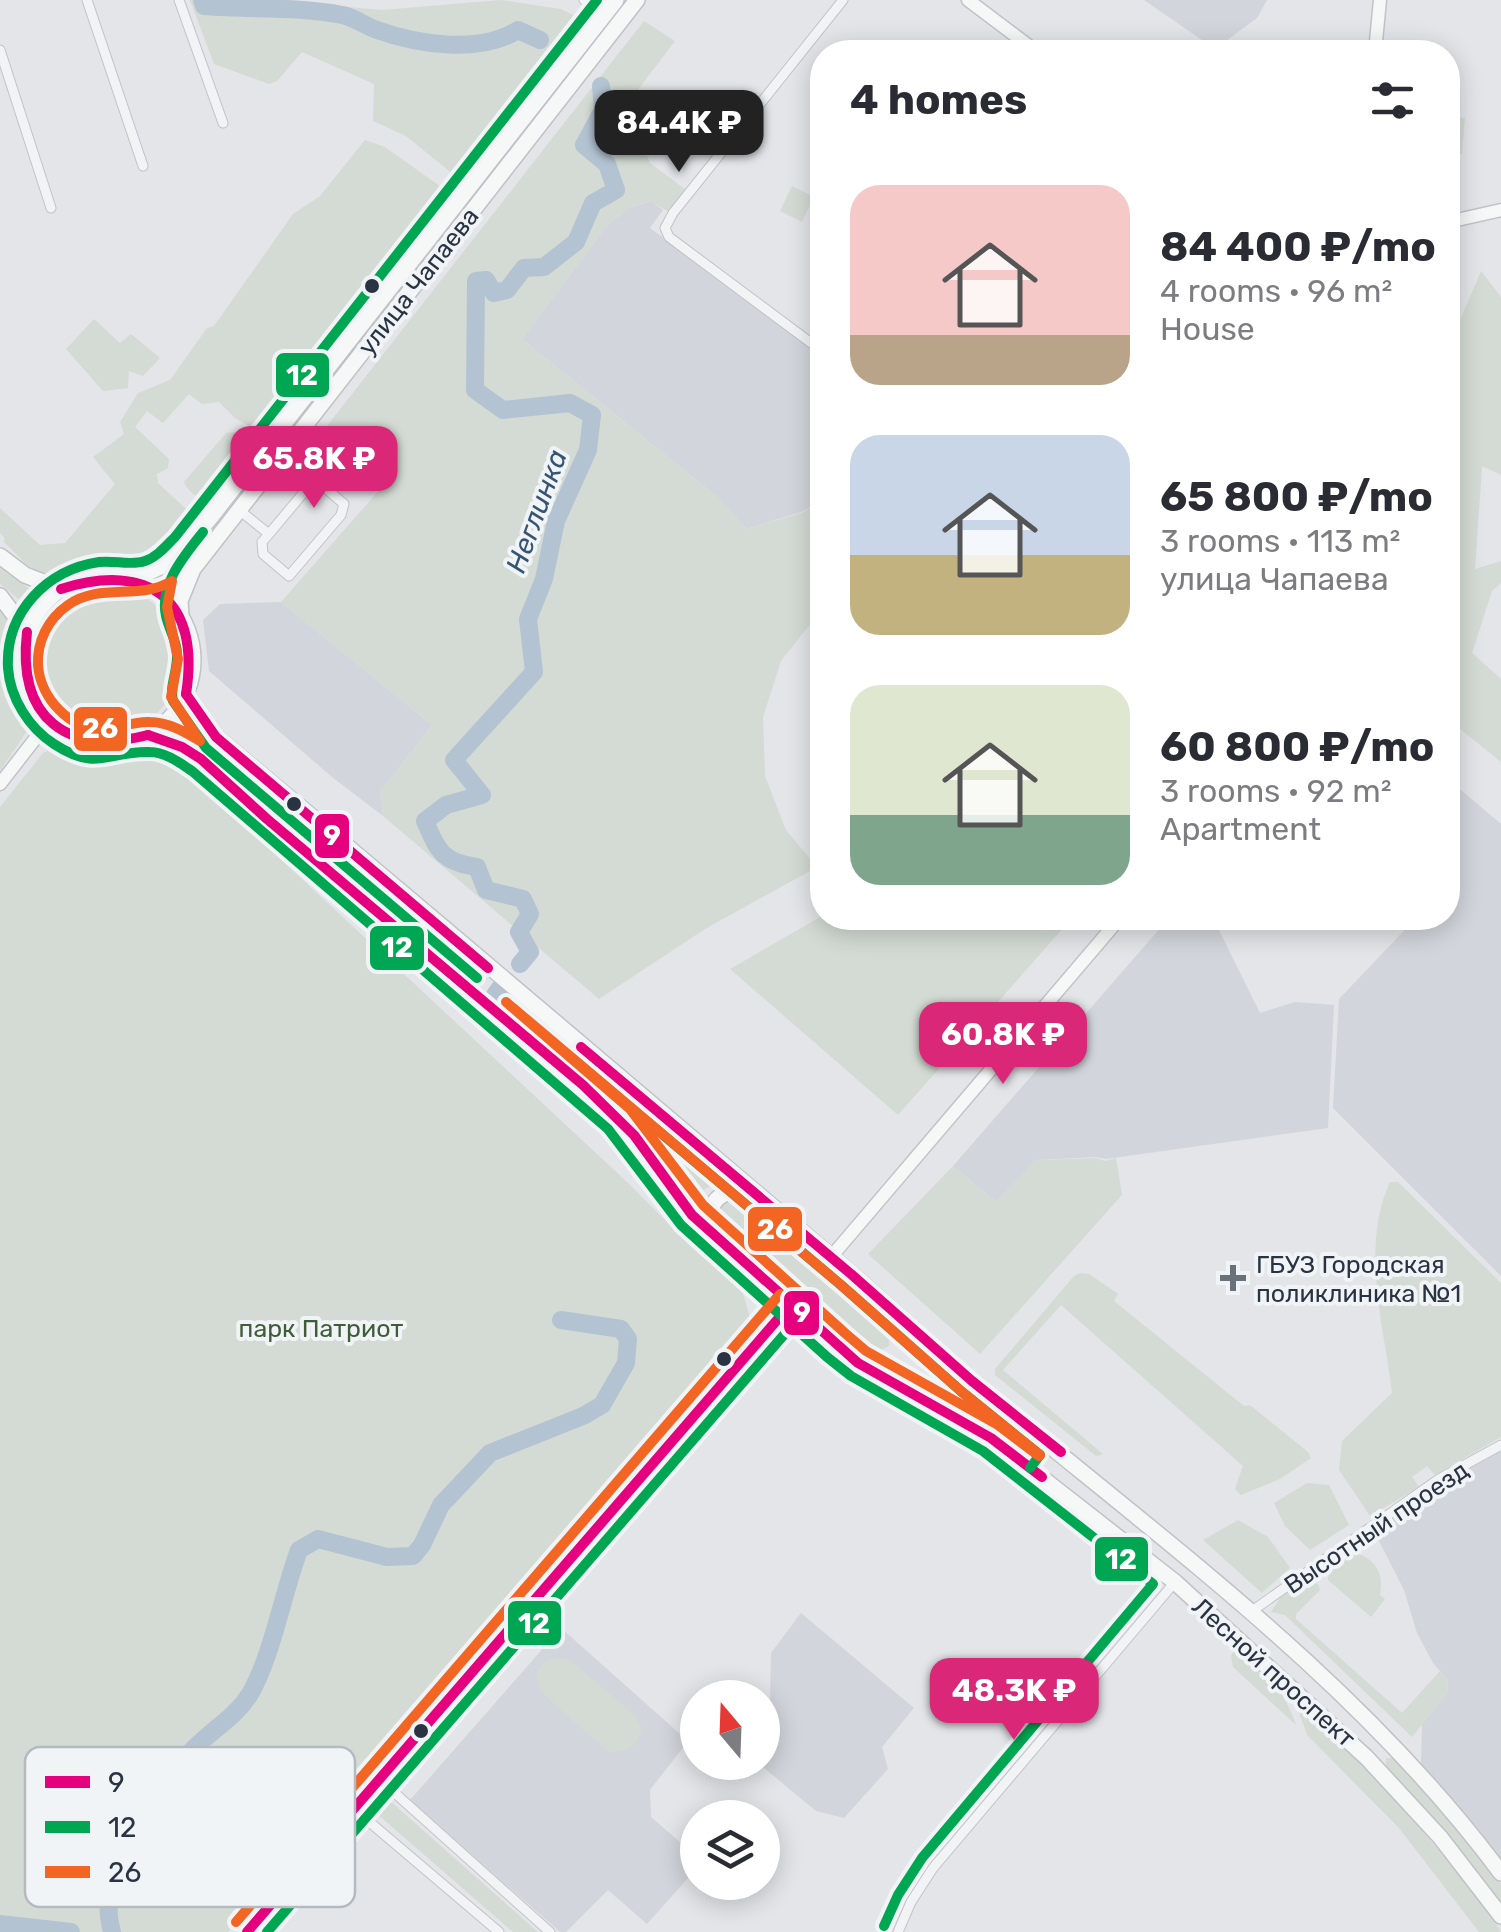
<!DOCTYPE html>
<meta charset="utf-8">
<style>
:root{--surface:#fff;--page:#f2f2f3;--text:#2b2b33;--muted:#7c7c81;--accent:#db2777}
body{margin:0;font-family:Rubik,sans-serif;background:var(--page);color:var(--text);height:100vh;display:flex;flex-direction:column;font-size:38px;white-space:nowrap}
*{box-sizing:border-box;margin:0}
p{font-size:32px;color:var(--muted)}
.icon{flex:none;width:55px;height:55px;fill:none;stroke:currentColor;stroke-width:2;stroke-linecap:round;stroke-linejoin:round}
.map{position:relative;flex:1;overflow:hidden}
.side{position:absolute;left:810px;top:40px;width:650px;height:890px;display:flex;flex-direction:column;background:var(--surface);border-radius:40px;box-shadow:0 5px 25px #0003}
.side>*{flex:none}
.needle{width:65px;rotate:341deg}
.tools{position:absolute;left:680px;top:1680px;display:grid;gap:20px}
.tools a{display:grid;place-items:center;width:100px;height:100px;border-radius:50%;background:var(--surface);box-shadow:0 5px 25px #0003;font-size:50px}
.price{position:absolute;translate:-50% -85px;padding:0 22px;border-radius:20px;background:var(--accent);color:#fff;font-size:32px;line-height:65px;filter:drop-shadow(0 2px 5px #0008)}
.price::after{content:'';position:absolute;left:50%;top:60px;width:30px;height:22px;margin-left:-15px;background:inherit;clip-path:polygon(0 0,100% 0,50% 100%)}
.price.active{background:#222;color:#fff}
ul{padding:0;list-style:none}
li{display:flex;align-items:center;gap:30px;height:250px;padding:0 40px}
li span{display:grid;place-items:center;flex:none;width:280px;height:200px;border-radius:30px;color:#555}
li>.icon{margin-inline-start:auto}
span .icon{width:120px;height:120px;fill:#fffc;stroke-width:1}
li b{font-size:42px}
h2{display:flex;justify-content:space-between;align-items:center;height:120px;padding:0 40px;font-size:42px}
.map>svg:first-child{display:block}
.built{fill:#d2d5db}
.green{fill:#d4dbd4}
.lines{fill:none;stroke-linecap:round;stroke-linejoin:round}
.river{stroke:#b3c3d2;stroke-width:18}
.street-casing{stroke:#c1c3c6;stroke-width:11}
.secondary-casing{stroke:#c1c3c6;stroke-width:15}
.primary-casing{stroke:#c0c2c6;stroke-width:18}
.street{stroke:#f2f3f5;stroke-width:9}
.secondary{stroke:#f6f7f7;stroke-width:12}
.primary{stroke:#f6f7f7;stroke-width:15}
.bus-1-casing{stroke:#f1f4f7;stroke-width:18}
.bus-2-casing{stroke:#f1f4f7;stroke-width:18}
.bus-3-casing{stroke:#f1f4f7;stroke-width:18}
.bus-1{stroke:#e5007d;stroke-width:10}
.bus-2{stroke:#00a651;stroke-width:10}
.bus-3{stroke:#f26522;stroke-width:10}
.bus-dot{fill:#2a3341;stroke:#f1f4f7;stroke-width:4}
.poi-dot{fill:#6b717b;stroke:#f1f4f7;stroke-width:4}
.labels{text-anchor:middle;stroke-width:8;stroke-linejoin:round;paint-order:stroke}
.street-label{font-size:25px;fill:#2a3341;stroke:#f1f4f7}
.poi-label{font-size:25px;fill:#2a3341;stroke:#f1f4f7;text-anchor:start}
.park-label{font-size:25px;fill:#415c38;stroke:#f1f4f7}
.water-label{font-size:28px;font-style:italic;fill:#365473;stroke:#f1f4f7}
.key{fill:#f1f4f7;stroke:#b5bac0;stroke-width:2.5}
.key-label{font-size:28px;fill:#2a3341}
.line-badge{stroke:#f1f4f7;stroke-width:4}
.badge-label{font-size:28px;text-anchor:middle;font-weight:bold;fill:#fff}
</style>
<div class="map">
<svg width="1501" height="1932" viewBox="0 0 1501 1932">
<rect width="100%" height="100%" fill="#e3e5e8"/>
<g class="built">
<polygon points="1144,0 1267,0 1257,18 1215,49"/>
<polygon points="651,201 663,210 650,228 822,352 822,498 804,511 746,529 715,495 522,339 609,223 631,207"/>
<polygon points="281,602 432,725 380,792 383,816 332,777 209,671 203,620 220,604"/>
<polygon points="1448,779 1501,824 1501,1276 1333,1108 1339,999 1416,918 1448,918"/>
<polygon points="1169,918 1213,918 1260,1013 1295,1002 1334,1005 1328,1128 1106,1159 1096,1157 1036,1160 996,1202 953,1166"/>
<polygon points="1501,1450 1501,1860 1479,1830 1421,1766 1422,1724 1447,1694 1448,1680 1433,1663 1417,1633 1404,1590 1377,1537 1384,1522 1438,1485"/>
<polygon points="801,1613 914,1708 882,1747 888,1769 844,1818 816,1811 758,1763 762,1762 763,1722 770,1703 771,1653"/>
<polygon points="561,1628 688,1741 650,1790 651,1817 697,1857 697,1868 647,1924 608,1890 566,1932 560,1932 410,1800"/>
</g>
<g class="green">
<polygon points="190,0 273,0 382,10 501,0 561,9 583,20 454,175 406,136 373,121 374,84 302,52 277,81 269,84 214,64"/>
<polygon points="644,21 675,41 620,113 643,145 650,163 686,190 669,212 650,201 631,207 609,223 522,339 715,495 746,529 804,512 822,498 822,609 781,661 763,717 765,776 786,830 817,867 705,929 599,999 383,816 380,792 432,725 281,602 381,488 372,469 323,431"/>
<polygon points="1448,116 1465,118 1462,154 1448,153"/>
<path d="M365 140 385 147 444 189 316 351 322 360 263 434 235 418 219 402 202 404 189 394 163 423 147 411 135 427 169 459 168 468 157 474 158 483 197 519C181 538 169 557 145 565L143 571 94 566 61 576 44 574 27 565 4 542V537L0 533V508L40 545 65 543 115 484 93 457 124 434 120 422 138 393 170 380 207 328 214 326 293 214 320 196Z"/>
<polygon points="792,186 814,197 802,222 780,211"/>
<polygon points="1481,271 1501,297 1501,475 1482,466 1475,569 1501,561 1501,583 1492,591 1472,653 1501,679 1501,762 1454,724 1448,732 1448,349"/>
<polygon points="94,319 120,343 131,334 160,358 143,376 129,371 128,388 103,391 66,349"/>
<path d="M234 432 249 442V447L208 502C199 499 187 491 184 482L226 433Z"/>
<polygon points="0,567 39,596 30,608 0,584"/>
<circle cx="107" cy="660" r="73"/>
<polygon points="0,609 18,637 16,661 21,690 31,708 31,725 0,771"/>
<polygon points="180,714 245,775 484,979 475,990 171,725"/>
<path d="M51 749C78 750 103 761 130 758 146 756 154 750 169 755L627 1182 700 1255 740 1283 751 1321 675 1402V1408L615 1482 228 1932H0V807L43 753Z"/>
<polygon points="822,916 920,919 1072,918 898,1115 730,969"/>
<polygon points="530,1011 720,1180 701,1192 695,1210 635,1129 522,1020"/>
<polygon points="1096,1158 1106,1161 1116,1158 1122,1195 980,1354 868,1254 953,1166 996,1202 1036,1160"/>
<path d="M1390 1182H1398L1501 1283V1437L1435 1475 1427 1466 1412 1477 1419 1487 1370 1516 1339 1470 1342 1441 1392 1393C1384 1325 1360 1247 1390 1182Z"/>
<polygon points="725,1198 743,1199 890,1322 889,1346 877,1352 860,1352 716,1231 714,1204"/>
<polygon points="1080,1273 1089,1274 1118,1294 1114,1301 1244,1406 1250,1405 1308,1452 1311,1458 1280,1479 1241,1495 1235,1489 1243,1466 1061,1305 1003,1370 1103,1454 1096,1456 995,1375 995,1369 1074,1276"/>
<polygon points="1307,1483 1329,1485 1349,1525 1310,1550 1285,1526 1274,1503"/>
<polygon points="1238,1520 1268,1537 1290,1568 1262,1593 1203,1540"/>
<path d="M1347 1550C1372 1556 1385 1569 1380 1595L1385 1599 1371 1617 1328 1580 1329 1562Z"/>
<polygon points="1307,1578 1318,1584 1320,1590 1296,1614 1296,1619 1402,1713 1440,1671 1448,1680 1447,1694 1412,1737 1285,1615 1271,1612 1280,1598"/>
<path d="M1236 1647C1264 1669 1285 1691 1296 1725L1233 1667 1231 1656Z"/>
<path d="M553 1658 570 1660 635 1715 642 1729C637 1747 627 1752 609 1752L541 1692 536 1676 540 1665Z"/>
<path d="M1298 1710C1353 1749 1397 1800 1440 1852 1461 1877 1485 1904 1501 1932H1479L1399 1828 1307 1735Z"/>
<polygon points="1386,1758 1395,1758 1489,1868 1501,1884 1501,1905 1386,1767"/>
<polygon points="381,1793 538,1932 513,1932 368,1806"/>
</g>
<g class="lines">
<g class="river">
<path d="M202 0 204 6C250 10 297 6 342 15 354 17 365 26 377 30 419 45 480 54 518 30L540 40"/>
<path d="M520 964 530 952 519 932 530 914 523 899 486 890 477 867C442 862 438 851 425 821L446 805 482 795 454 760 534 672 528 619 544 579 556 521 588 450 592 415 570 403 503 410 475 390 476 281 486 280 494 293 507 290 524 268 544 267 576 242 593 203 616 190 607 164 584 145 603 110 601 86"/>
<polyline points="495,995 500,988"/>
<polyline points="0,1924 71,1932"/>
<path d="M112 1932C105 1905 107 1879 135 1864 142 1860 151 1861 159 1860 177 1856 196 1833 201 1816 207 1794 187 1777 188 1755 207 1732 234 1720 250 1694 272 1656 283 1593 299 1550L318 1539 387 1557 413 1556 422 1545 441 1505 490 1453 583 1416 602 1405 626 1363 628 1339 621 1329 561 1320"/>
</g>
<defs>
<g id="street">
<polyline points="87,0 143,166"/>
<polyline points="179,0 223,123"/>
<polyline points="584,0 605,14"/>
<polyline points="0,50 51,208"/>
<polyline points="822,351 669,237 665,228 673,213 843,0"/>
<polyline points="280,458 310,485"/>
<polyline points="239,510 269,534 315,479 344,504 341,515 289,576 263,554 262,542 269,534"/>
<polyline points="1252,1611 1439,1479 1501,1445"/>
<polyline points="378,1778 550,1932"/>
<polyline points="353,1808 499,1932"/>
<polyline points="898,1932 911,1902 933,1868 1175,1582"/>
</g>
<g id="secondary">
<polyline points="968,0 1037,52"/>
<polyline points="1375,52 1380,0"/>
<polyline points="1448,222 1501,210"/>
<polyline points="0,784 49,721"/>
<polyline points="831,1257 1120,918"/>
<polyline points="247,1932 791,1304"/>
</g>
<g id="primary">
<polyline points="0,556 25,575 61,589"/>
<circle cx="108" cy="660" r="85"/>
<polyline points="135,579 173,561 211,517 616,0"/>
<polyline points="0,596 27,632"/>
<polyline points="181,617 180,601 193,569 637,0"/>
<path d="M186 694 216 737C428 913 639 1093 849 1272 890 1307 930 1346 971 1381 1156 1536 1356 1678 1501 1873"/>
<polyline points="148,735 182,747 201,759 267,819 583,1085 634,1135 692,1215 858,1363 991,1438 1175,1582 1367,1758 1440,1837 1501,1916"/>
<path d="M712 1235C706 1201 716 1191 750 1189"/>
</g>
</defs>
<use href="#street" class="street-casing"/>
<use href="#secondary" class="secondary-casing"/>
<use href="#primary" class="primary-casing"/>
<use href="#street" class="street"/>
<use href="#secondary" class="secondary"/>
<use href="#primary" class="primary"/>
<defs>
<g id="bus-1">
<path d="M61 589C150 561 201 600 186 694"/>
<path d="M27 632C17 718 66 756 148 735"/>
<polyline points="186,694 216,737 488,968"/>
<polyline points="148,735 182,747 201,759 267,819 583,1085 634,1135 692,1215 858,1363 991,1438 1042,1477"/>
<polyline points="581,1047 851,1274 972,1381 1061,1452"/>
<polyline points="247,1932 791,1304"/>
</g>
<g id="bus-2">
<path d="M597 0 175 537C166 546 157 557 145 561 131 566 114 560 99 562 46 570 5 613 8 668 10 698 29 728 54 744 98 773 110 750 150 752 165 752 180 763 192 771L608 1129 681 1225 827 1357 851 1376 983 1451 1153 1584 922 1858 898 1895 884 1926"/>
<path d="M203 532C185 555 159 584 166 616 169 630 177 641 177 654 178 671 169 686 173 701L206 748 477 978"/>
<polyline points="573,1059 841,1285 962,1392 1040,1455 1030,1468"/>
<polyline points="267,1932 802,1314"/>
</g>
<g id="bus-3">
<path d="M172 581 167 607 178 659 171 697 200 741C185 732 168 722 150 722 134 721 119 728 104 729 70 731 40 697 38 665 37 641 48 619 68 605 101 582 139 601 172 581Z"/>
<polygon points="506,1002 841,1285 962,1392 1040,1455 1039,1456 998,1425 866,1351 846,1334 703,1205 630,1109"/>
<polyline points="236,1922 780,1294"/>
</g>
</defs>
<use href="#bus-1" class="bus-1-casing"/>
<use href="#bus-2" class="bus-2-casing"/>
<use href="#bus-3" class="bus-3-casing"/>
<use href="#bus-1" class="bus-1"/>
<use href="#bus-2" class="bus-2"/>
<use href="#bus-3" class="bus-3"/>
</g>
<g class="bus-dot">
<circle cx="372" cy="286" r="9"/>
<circle cx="294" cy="804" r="9"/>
<circle cx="724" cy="1359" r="9"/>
<circle cx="421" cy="1731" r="9"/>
</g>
<path class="poi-dot" d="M1228 1263h10v10h10v10h-10v10h-10v-10h-10v-10h10z"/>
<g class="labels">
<g class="street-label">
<text transform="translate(418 281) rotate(-52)" y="9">улица Чапаева</text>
<text transform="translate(1376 1527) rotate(-34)" y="9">Высотный проезд</text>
<text transform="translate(1274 1672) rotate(42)" y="9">Лесной проспект</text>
</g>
<g class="poi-label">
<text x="1256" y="1273">ГБУЗ Городская<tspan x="1256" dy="29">поликлиника №1</tspan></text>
</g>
<g class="park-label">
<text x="321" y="1337">парк Патриот</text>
</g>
<g class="water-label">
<text transform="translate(536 511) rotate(-70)" y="10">Неглинка</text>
</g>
</g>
<rect x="25" y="1747" width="330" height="160" rx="15" class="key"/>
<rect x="45" y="1776" width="45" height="12" fill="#e5007d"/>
<rect x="45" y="1821" width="45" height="12" fill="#00a651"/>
<rect x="45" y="1866" width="45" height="12" fill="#f26522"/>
<g class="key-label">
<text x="108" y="1792">9</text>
<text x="108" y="1837">12</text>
<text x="108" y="1882">26</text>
</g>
<g class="line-badge">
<rect x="274" y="351" width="57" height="48" rx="10" fill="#00a651"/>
<rect x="72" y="705" width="57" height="48" rx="10" fill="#f26522"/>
<rect x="313" y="812" width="38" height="48" rx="10" fill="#e5007d"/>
<rect x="368" y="924" width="58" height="48" rx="10" fill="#00a651"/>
<rect x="746" y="1205" width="58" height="48" rx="10" fill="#f26522"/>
<rect x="782" y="1289" width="39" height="48" rx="10" fill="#e5007d"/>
<rect x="1093" y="1535" width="57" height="48" rx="10" fill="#00a651"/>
<rect x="506" y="1599" width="57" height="48" rx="10" fill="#00a651"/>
</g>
<g class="badge-label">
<text x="302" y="385">12</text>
<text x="100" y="738">26</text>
<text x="332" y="845">9</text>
<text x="397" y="957">12</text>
<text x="775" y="1239">26</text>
<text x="802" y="1322">9</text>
<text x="1121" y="1569">12</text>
<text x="534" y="1633">12</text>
</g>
</svg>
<div class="tools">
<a><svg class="needle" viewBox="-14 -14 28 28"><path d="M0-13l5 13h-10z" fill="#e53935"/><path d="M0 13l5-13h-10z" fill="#7c7c81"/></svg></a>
<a><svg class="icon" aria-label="layers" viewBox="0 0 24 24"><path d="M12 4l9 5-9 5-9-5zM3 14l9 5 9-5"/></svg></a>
</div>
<b class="price active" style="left:679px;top:175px">84.4K ₽</b>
<b class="price" style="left:314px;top:511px">65.8K ₽</b>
<b class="price" style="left:1003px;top:1087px">60.8K ₽</b>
<b class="price" style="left:1014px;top:1743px">48.3K ₽</b>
<section class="side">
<h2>4 homes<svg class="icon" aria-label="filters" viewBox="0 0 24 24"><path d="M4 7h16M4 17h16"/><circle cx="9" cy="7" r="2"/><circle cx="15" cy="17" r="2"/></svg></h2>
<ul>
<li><span style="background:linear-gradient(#f6c9c9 75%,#b9a48a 0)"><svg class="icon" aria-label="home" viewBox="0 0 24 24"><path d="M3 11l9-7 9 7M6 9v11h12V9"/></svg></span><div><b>84 400 ₽/mo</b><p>4 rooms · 96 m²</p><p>House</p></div></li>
<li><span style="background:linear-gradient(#c9d6e8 60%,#c2b280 0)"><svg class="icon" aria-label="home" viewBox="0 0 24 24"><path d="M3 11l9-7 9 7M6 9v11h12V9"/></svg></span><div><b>65 800 ₽/mo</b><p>3 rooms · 113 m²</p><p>улица Чапаева</p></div></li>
<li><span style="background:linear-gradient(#dfe7d0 65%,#7fa58c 0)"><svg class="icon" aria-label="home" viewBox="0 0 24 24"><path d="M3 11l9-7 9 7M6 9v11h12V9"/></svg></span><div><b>60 800 ₽/mo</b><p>3 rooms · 92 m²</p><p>Apartment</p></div></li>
</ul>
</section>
</div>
